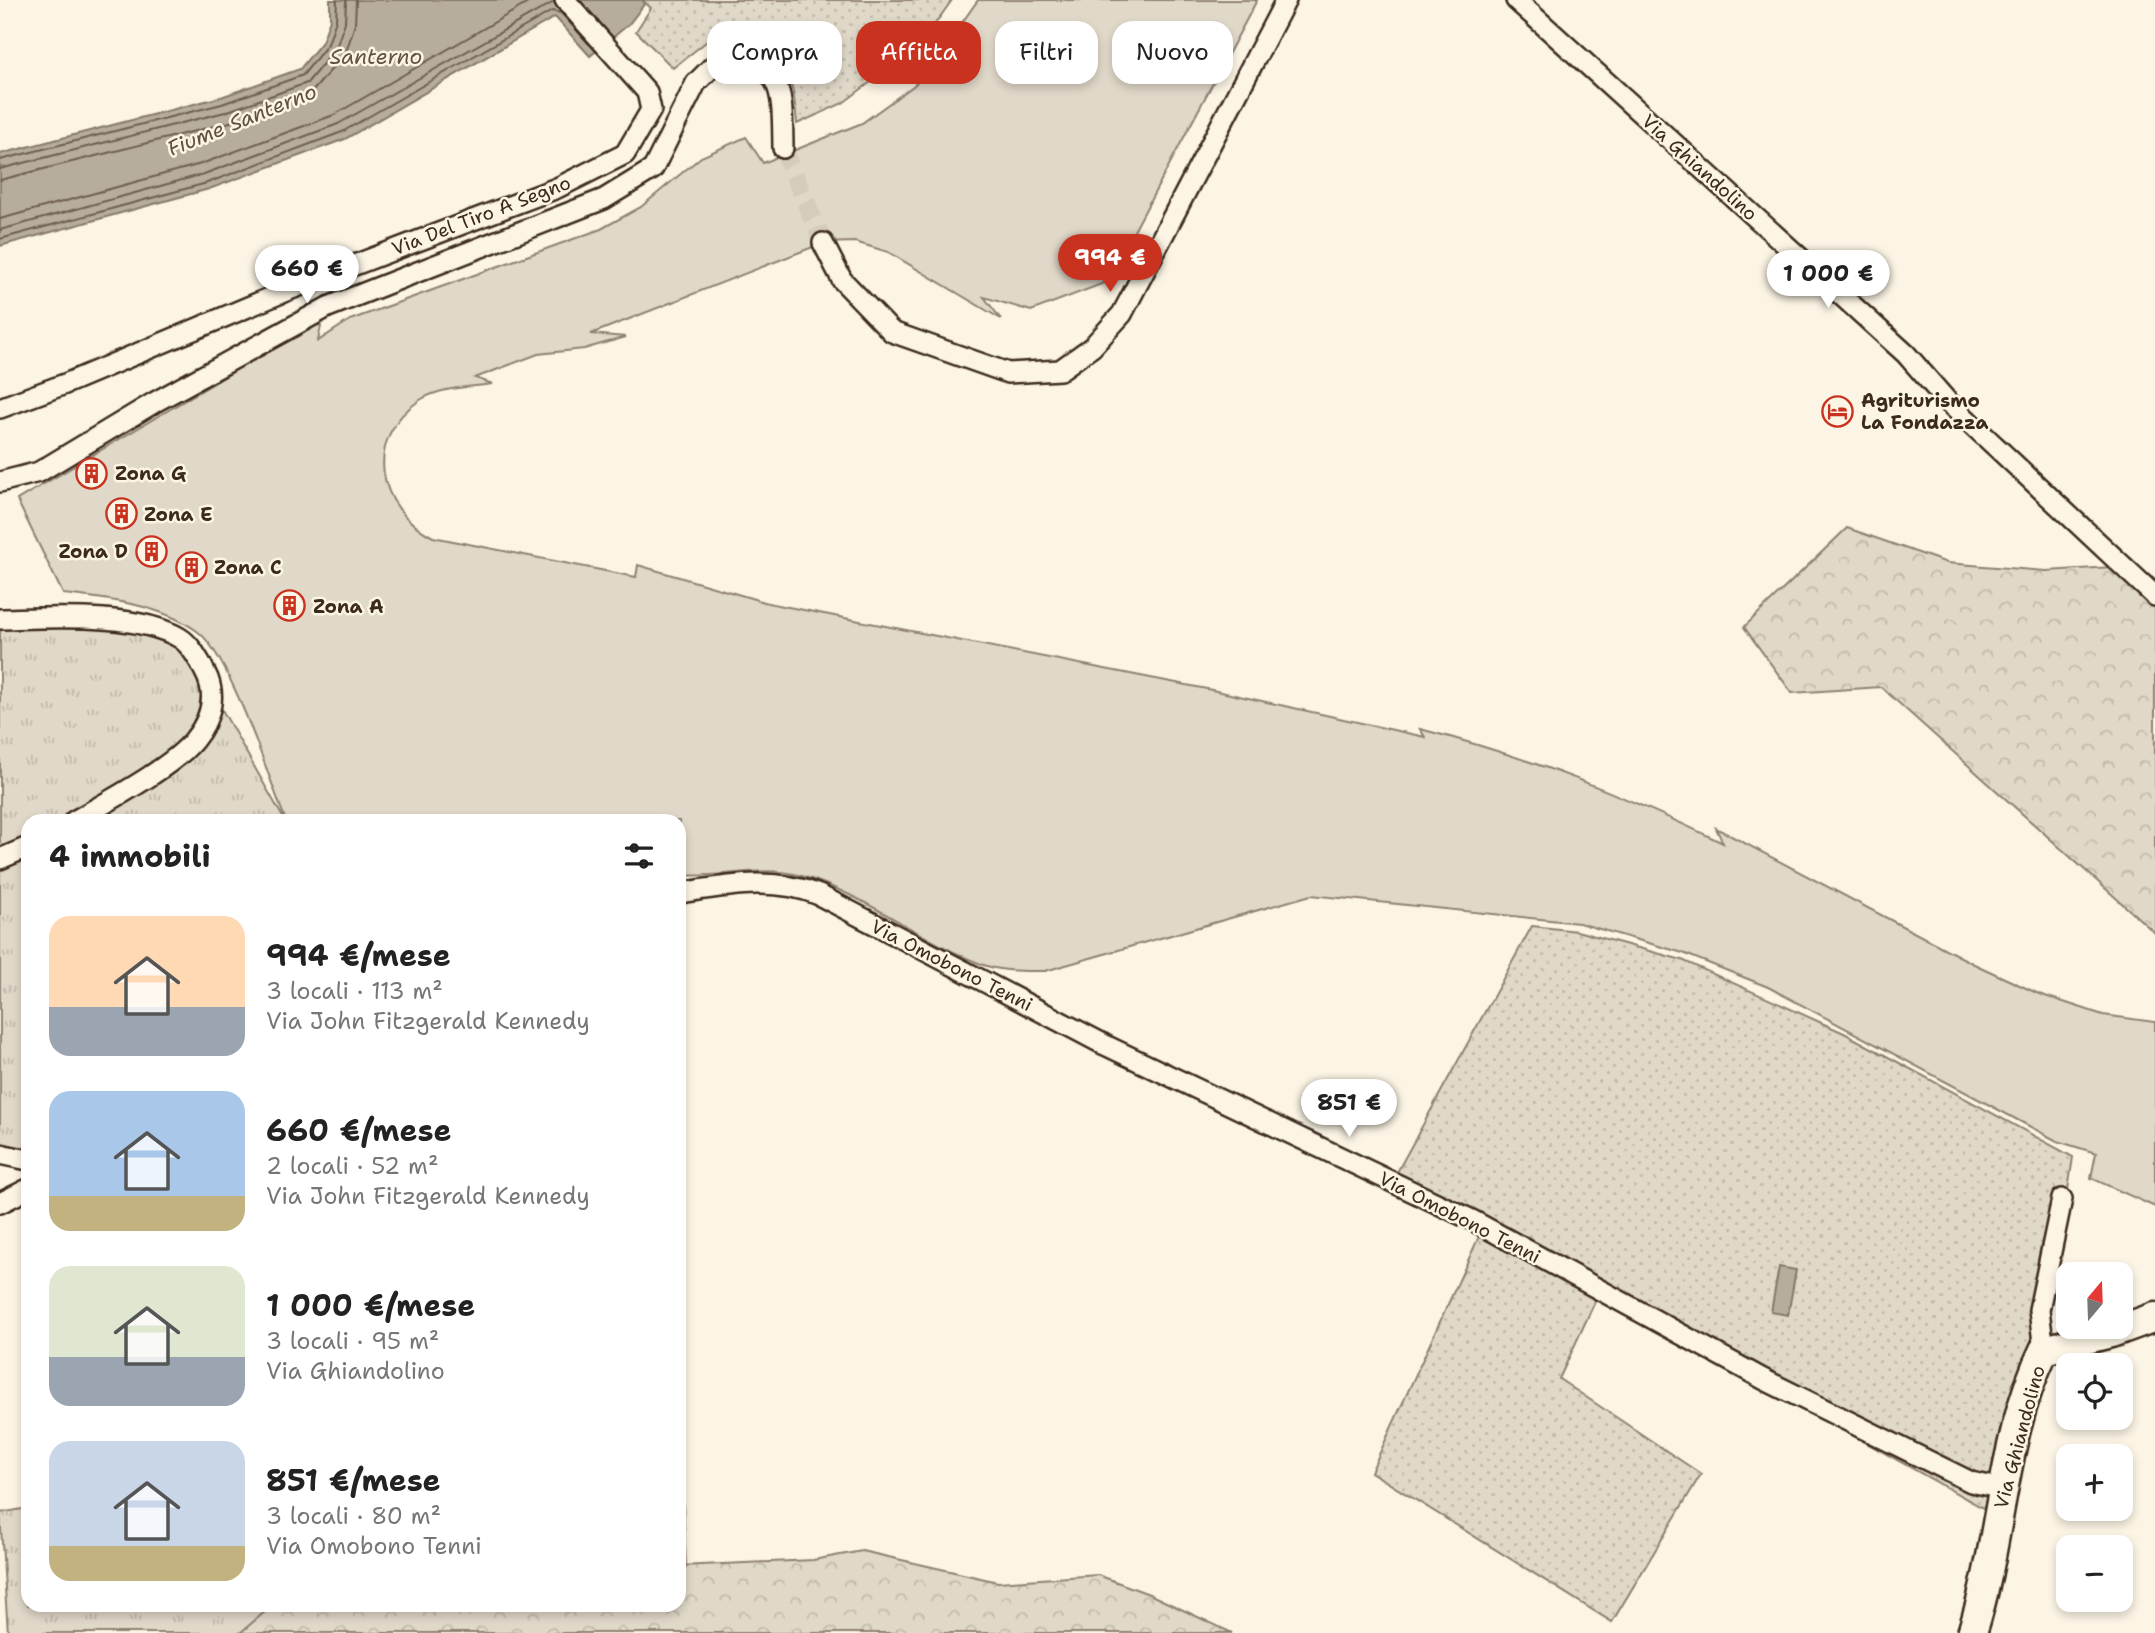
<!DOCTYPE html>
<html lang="it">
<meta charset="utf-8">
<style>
:root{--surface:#fff;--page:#f2f2f2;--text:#222;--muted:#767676;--accent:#c8321e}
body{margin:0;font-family:"Shantell Sans",sans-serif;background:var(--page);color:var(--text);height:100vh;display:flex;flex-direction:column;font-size:26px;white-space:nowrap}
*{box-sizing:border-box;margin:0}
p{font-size:23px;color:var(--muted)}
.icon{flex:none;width:38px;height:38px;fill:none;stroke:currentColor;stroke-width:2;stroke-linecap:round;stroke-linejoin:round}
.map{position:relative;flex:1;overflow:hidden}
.panel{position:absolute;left:21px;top:814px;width:665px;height:798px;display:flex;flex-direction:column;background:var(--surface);border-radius:21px;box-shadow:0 4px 10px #0003}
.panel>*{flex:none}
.top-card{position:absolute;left:707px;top:21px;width:665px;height:63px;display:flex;gap:14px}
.needle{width:46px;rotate:19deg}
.controls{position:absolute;left:2056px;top:1262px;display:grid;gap:14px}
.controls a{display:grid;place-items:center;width:77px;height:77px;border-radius:14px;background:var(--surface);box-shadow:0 4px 10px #0003;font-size:35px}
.price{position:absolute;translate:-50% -60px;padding:0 16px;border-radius:24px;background:#fff;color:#222;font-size:23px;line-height:46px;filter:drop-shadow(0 2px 4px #0008)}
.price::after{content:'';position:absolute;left:50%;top:42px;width:21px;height:16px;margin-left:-10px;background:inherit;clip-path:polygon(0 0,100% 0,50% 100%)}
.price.selected{background:var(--accent);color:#fff}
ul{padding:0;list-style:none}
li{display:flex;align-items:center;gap:21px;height:175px;padding:0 28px}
li span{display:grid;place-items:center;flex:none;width:196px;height:140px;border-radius:21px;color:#555}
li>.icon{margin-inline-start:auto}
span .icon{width:84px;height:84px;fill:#fffc;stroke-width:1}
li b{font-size:30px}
h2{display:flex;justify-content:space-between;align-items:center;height:84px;padding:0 28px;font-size:30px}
.pill{padding:0 24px;border-radius:21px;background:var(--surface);box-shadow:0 4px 10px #0003;font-size:24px;line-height:63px}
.pill.selected{background:var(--accent);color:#fff}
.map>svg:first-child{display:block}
.grass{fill:url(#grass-tufts);stroke:#8e8173;stroke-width:2}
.forest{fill:url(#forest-crowns);stroke:#8e8173;stroke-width:2}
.park{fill:url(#park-dots);stroke:#8e8173;stroke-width:2}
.garden{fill:#e0d8c8;stroke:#8e8173;stroke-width:2}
.water{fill:#b7ad9e;stroke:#85796b;stroke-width:2}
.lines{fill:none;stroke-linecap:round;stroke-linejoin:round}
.shore{stroke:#6d5e51;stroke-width:2}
.street-tunnel{stroke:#d5ccbd;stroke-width:19;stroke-dasharray:19 10;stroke-linecap:butt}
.street-casing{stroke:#3b2a1e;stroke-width:24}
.secondary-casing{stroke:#3b2a1e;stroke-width:33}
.street{stroke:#fcf5e5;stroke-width:19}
.secondary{stroke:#fcf5e5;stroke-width:28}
.labels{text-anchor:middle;stroke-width:5;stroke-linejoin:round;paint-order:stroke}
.street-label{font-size:19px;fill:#3b2a1e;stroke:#fcf5e5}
.poi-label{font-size:19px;font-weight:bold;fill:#3b2a1e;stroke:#fcf5e5;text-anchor:start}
.water-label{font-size:21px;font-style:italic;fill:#605144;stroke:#fcf5e5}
</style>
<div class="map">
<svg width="2155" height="1633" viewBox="0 0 2155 1633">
<defs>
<pattern id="grass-tufts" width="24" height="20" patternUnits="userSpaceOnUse" patternTransform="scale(1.75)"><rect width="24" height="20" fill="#e0d8c8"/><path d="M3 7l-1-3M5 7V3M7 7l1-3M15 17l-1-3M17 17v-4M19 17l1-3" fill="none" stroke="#c1baab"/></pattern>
<pattern id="forest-crowns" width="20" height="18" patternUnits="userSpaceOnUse" patternTransform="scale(1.75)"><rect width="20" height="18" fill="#e0d8c8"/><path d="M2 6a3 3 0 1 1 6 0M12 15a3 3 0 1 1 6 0" fill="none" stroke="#c1baab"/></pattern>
<pattern id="park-dots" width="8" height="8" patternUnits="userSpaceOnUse" patternTransform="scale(1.75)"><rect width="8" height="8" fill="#e0d8c8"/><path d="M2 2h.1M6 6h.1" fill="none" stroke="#c1baab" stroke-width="1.8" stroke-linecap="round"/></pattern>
</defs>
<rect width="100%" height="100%" fill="#fcf5e5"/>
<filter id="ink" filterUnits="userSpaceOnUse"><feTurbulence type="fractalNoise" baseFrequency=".0143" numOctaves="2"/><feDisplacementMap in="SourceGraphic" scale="14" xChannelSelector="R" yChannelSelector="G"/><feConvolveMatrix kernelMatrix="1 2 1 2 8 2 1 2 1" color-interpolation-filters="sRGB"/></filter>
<g filter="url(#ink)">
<g class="grass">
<polygon points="0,625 156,628 182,639 285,821 28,821 28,1153 0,1150"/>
<polygon points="679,1420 686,1567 679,1566"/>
<polygon points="28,1508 28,1605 278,1605 247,1633 8,1633 0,1513"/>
</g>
<g class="forest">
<polygon points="1847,528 1947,563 2046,571 2113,567 2155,578 2155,933 1881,687 1792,693 1744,627"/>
<polygon points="862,1551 998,1582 1098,1575 1149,1594 1232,1633 240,1633 273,1605 679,1605 679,1566 813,1560"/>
</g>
<g class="park">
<path d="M642 0H952L920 45 843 103 797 124C795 97 791 59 761 46 747 40 726 40 711 38L673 68 636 31 651 8Z"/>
<polygon points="1532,926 1577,931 1682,960 1844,1033 2073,1157 2044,1350 1983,1508 1599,1293 1559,1379 1701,1474 1612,1622 1371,1472 1482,1230 1391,1183"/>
</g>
<path class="garden" d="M978 0H1257L1107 282 1031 311 984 297 1001 319 888 252 855 242 823 243 591 334 626 337 584 349 538 354 475 378 493 384C470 387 440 387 420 400 363 438 376 508 433 537L636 577 638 565 768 603 1212 690 1425 737 1420 729C1530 757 1621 794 1723 843L1716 828 1974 964 2039 994 2103 1015 2155 1022V1207L2091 1178 2096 1153 2057 1141 1768 987 1683 953 1579 923 1311 895 1045 971C1025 971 1001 972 981 964 920 940 866 895 802 876 762 864 720 879 679 875V821H286C269 779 230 654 197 631 159 604 107 599 63 594L17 500 315 323 321 326 318 341 350 320 601 229 641 207 701 157 746 137 763 163 862 123 913 86 927 72Z"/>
<g class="water">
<polygon points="330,0 642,0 645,3 629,24 590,56 555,17 345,139 209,189 0,246 0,154 221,97 300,69 322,42 330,19"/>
<polygon points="1779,1267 1796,1270 1788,1315 1771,1312"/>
</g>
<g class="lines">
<g class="shore">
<polyline points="0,160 222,104 303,75 328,44 336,20 337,0"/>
<polyline points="0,169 225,112 307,83 336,48 345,22 346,0"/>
<polyline points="0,180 227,123 312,92 346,52 355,24 356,0"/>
<polyline points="0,219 201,164 334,115 533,0"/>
<polyline points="0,230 204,174 338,124 554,2"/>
<polyline points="0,239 207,183 342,132 552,11 561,13 589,44"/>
</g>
<polyline class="street-tunnel" points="783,148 823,243"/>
<defs>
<g id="street">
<polyline points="1516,0 1906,354 1947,401 2155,596"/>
<polyline points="823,243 842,280 892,332 1008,373 1060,370 1092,347 1122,314 1286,0"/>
<polyline points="0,408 65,384 286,291 557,188 625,154 651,110 647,92 565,0"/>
<path d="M0 482 39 472 155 402 328 307 604 199 653 169 696 83 722 57C786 62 782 93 783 148"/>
<path d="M0 619C50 618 136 612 180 638 190 644 200 661 205 672 218 696 210 720 194 740 173 767 105 803 74 821"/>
<polyline points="0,859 28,847"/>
<path d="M679 893C726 886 774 876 819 895L1105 1045 1472 1220 1763 1379 1971 1482 2003 1489"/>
<polyline points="0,1154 28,1160"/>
<polyline points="0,1203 28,1189"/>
<polyline points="2044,1350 2039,1310 2062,1199"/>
</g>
<path id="secondary" d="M1972 1633C2002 1541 2001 1438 2044 1350L2111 1333 2155 1317"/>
</defs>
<use href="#street" class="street-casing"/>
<use href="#secondary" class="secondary-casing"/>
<use href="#street" class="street"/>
<use href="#secondary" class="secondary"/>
</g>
</g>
<defs>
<symbol id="hotel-ring" viewBox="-11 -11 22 22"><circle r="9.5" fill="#fcf5e5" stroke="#c8321e" stroke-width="1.5"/><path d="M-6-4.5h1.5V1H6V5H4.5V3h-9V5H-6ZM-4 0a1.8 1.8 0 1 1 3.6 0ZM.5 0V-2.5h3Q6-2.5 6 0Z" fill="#c8321e"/></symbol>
<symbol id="building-ring" viewBox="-11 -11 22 22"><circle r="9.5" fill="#fcf5e5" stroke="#c8321e" stroke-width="1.5"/><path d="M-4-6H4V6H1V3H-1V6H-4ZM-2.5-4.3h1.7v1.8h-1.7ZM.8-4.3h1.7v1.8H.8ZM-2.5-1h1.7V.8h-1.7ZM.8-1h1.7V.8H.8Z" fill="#c8321e"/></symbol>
</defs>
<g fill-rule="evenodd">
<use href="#hotel-ring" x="1820" y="394" width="35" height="35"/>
<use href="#building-ring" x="74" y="456" width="35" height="35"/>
<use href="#building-ring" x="104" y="496" width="35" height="35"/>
<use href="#building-ring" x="134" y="534" width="35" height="35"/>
<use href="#building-ring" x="174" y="550" width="35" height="35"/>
<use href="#building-ring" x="272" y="588" width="35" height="35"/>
</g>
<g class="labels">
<g class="street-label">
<text transform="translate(1700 167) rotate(42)" y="7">Via Ghiandolino</text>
<text transform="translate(481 215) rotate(-21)" y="7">Via Del Tiro A Segno</text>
<text transform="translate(952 965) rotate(27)" y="7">Via Omobono Tenni</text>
<text transform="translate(1460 1217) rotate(27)" y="7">Via Omobono Tenni</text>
<text transform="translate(2019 1437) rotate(-75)" y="7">Via Ghiandolino</text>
</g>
<g class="poi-label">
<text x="1861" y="407">Agriturismo<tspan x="1861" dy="22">La Fondazza</tspan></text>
<text x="115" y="480">Zona G</text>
<text x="144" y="521">Zona E</text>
<text x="128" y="558" text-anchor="end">Zona D</text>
<text x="214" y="574">Zona C</text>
<text x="313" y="613">Zona A</text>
</g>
<g class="water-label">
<text x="376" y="64">Santerno</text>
<text transform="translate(242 120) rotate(-22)" y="7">Fiume Santerno</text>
</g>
</g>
</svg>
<div class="controls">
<a><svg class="needle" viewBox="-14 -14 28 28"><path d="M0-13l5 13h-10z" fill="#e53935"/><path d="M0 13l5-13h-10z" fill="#767676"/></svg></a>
<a><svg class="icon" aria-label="locate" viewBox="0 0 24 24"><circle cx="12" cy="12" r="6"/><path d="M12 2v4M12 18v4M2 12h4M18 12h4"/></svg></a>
<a>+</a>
<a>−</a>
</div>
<b class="price selected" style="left:1110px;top:294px">994 €</b>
<b class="price" style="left:307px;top:305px">660 €</b>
<b class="price" style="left:1828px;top:310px">1 000 €</b>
<b class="price" style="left:1349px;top:1139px">851 €</b>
<div class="top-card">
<a class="pill">Compra</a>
<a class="pill selected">Affitta</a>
<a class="pill">Filtri</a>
<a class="pill">Nuovo</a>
</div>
<section class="panel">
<h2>4 immobili<svg class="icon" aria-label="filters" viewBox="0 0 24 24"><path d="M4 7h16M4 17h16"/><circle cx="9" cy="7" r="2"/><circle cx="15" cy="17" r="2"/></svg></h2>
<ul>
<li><span style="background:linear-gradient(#ffd9b3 65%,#9aa5b1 0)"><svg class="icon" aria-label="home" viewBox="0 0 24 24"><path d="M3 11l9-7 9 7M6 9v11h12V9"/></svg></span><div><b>994 €/mese</b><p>3 locali · 113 m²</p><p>Via John Fitzgerald Kennedy</p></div></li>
<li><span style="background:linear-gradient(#a9c7e8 75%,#c2b280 0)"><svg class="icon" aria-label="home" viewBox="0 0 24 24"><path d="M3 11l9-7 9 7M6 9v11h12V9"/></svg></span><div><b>660 €/mese</b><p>2 locali · 52 m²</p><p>Via John Fitzgerald Kennedy</p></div></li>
<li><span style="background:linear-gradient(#dfe7d0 65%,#9aa5b1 0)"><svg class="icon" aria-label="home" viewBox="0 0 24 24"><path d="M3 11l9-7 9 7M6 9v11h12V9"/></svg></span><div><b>1 000 €/mese</b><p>3 locali · 95 m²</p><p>Via Ghiandolino</p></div></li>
<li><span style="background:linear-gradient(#c9d6e8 75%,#c2b280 0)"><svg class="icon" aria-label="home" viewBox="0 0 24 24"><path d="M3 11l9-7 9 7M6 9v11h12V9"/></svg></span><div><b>851 €/mese</b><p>3 locali · 80 m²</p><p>Via Omobono Tenni</p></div></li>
</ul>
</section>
</div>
